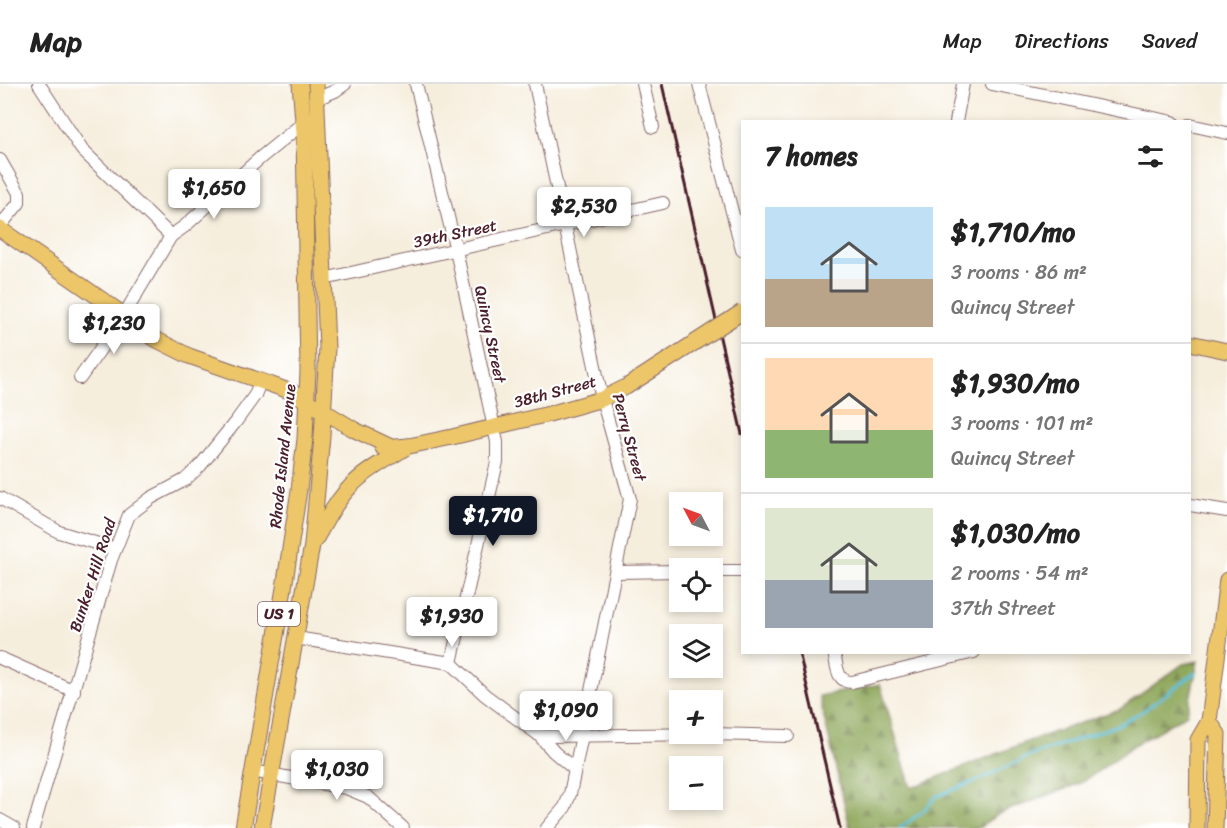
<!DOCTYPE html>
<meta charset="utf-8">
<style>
:root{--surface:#fff;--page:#f6f6f6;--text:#222;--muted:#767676;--line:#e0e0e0;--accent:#111827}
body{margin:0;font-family:Sriracha,sans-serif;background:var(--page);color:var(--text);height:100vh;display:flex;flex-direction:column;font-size:22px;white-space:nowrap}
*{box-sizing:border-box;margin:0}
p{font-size:20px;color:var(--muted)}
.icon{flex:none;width:33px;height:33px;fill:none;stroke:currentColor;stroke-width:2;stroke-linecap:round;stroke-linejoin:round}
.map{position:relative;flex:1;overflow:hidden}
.panel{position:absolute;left:741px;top:36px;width:450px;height:534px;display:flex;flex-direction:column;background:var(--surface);border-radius:0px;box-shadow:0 3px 9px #0003}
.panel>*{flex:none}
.needle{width:39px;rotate:311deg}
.controls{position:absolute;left:669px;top:408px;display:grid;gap:12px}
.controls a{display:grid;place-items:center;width:54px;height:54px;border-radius:0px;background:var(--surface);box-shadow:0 3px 9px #0003;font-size:30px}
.price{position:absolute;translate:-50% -51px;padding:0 14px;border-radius:6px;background:#fff;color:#222;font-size:20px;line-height:39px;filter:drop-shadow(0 2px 3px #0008)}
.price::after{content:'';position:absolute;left:50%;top:36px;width:18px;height:14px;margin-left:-9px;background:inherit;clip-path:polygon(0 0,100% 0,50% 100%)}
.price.on{background:var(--accent);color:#fff}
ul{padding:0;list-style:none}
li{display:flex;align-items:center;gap:18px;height:150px;padding:0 24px}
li+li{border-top:2px solid var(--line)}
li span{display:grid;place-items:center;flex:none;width:168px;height:120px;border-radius:0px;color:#555}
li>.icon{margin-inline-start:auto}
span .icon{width:72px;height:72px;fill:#fffc;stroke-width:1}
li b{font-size:26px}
h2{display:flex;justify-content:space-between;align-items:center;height:72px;padding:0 24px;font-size:26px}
header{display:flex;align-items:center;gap:36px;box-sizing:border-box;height:84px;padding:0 30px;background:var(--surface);border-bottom:2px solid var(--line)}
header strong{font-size:28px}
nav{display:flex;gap:33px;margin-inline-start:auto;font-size:21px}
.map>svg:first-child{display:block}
.forest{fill:url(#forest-firs);stroke:#6a6240;stroke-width:1.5}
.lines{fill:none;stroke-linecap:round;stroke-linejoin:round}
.stream{stroke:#51b9cf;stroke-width:3}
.minor-casing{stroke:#866769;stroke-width:14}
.major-casing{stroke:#866769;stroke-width:17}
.minor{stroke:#fff;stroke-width:12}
.major{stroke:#ecc669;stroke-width:15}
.rail{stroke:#4a1f2b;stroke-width:3}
.major-bridge-casing{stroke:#866769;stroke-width:17;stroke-linecap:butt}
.major-bridge{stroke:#ecc669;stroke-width:15}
.labels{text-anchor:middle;stroke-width:4.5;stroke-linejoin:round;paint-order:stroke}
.shield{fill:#fff;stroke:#80626b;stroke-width:1.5}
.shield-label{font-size:15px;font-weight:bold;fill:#4a1f2b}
.street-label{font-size:16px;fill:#4a1f2b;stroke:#fff}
</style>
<header>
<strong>Map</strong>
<nav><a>Map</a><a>Directions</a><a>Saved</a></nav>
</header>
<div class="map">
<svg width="1227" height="744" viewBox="0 0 1227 744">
<defs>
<pattern id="forest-firs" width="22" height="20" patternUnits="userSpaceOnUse" patternTransform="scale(1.5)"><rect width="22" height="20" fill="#8aa455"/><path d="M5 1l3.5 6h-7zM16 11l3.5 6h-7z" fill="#738547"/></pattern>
</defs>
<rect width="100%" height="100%" fill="#fff"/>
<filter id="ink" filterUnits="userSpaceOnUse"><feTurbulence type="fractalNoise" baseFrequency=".0167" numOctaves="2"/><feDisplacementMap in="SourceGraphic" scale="12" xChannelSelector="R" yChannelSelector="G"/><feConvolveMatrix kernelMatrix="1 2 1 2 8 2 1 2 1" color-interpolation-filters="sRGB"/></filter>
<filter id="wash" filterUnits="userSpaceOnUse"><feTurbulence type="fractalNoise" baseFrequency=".008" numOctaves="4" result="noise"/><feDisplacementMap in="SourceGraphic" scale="24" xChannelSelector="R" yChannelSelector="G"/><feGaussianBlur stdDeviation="1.35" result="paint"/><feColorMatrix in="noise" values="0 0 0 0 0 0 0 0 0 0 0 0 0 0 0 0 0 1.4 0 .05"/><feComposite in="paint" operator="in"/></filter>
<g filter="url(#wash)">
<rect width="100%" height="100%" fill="#f6eedd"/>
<polygon class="forest" points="1198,577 1187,630 1136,660 1083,698 998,730 979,744 850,744 819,612 880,600 911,704 1029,657 1120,625 1183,580"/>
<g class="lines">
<polyline class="stream" points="900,744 922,728 937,712 981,695 1027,673 1118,641 1143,627 1195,589"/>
</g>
</g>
<g filter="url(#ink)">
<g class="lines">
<defs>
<g id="minor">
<polyline points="39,0 82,66 171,152"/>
<polyline points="416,0 456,166 497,358 497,378 451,579"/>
<polyline points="535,0 602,315 630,415 570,710 565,723 547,744"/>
<polyline points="643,0 653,43"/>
<polyline points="699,0 742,166"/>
<polyline points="992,0 1173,38"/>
<polyline points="316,15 335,7 345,0"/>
<polyline points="956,38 963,0"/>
<polyline points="1190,41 1227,49"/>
<polyline points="0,76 19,109 19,119 0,142"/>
<polyline points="324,195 663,119"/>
<polyline points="80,294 124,231 171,152 185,142 260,74 302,40"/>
<polyline points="0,414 59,448 115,465"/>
<polyline points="1190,421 1227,427"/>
<polyline points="712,487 742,487"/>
<polyline points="616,488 680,487"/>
<polyline points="296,554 451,579 485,611 539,651 549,652 710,650"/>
<path d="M834 568C837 581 836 598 852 598L974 568"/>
<polyline points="0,574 74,607"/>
<polyline points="712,650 788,652"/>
<polyline points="539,651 554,668 574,685"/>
<polyline points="252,687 346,704 368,713 403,744"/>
<polyline points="0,736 14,744"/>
<polyline points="33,744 111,476 129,431 151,414 185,396 200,382 237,336 255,311 260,298"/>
</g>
<g id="major">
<polyline points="0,145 124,231 153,254 189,272 292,308 355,346 391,363"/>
<polyline points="1190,259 1227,267"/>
<polyline points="383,364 409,362 452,353 549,330 602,315 626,303 694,259"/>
<path d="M315 456C326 437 336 417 351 402 367 385 389 375 408 362"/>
<polyline points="1209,637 1218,650 1215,744"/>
<polyline points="243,744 284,504 299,406 305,355 308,287 304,49 300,0"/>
<polyline points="262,744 312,461 322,352 327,264 316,0"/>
<polyline points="1197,744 1198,656 1209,637 1227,496"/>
</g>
</defs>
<use href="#minor" class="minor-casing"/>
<use href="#major" class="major-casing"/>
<use href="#minor" class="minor"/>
<use href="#major" class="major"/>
<g class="rail">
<polyline points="662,0 742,350"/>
<polyline points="799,568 840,744"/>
</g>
<defs>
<polyline id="major-bridge" points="694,259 742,228"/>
</defs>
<use href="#major-bridge" class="major-bridge-casing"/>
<use href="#major-bridge" class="major-bridge"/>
</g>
</g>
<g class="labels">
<rect class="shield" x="258" y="518" width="42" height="24" rx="4.5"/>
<g class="shield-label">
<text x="279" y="535">US 1</text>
</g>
<g class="street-label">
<text transform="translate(455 149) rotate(-12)" y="6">39th Street</text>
<text transform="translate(491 250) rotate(78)" y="6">Quincy Street</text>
<text transform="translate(555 307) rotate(-15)" y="6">38th Street</text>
<text transform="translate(630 353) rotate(75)" y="6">Perry Street</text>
<text transform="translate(282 372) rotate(-84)" y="6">Rhode Island Avenue</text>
<text transform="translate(92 491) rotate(-72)" y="6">Bunker Hill Road</text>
</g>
</g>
</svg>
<div class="controls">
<a><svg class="needle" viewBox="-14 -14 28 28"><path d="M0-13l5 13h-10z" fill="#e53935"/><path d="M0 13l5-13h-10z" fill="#767676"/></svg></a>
<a><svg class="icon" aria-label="locate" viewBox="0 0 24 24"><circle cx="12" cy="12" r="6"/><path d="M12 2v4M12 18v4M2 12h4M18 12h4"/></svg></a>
<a><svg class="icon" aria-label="layers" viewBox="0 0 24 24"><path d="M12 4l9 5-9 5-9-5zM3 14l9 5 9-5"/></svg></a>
<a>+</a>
<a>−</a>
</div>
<b class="price" style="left:214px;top:136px">$1,650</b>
<b class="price" style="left:584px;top:154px">$2,530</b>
<b class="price" style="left:114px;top:271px">$1,230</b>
<b class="price on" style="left:493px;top:463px">$1,710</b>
<b class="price" style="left:452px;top:564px">$1,930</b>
<b class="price" style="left:566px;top:658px">$1,090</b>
<b class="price" style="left:337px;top:717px">$1,030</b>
<section class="panel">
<h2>7 homes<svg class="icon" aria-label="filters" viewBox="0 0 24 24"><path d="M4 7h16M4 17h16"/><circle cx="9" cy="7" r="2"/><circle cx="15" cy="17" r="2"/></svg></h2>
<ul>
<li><span style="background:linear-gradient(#bfe0f5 60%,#b9a48a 0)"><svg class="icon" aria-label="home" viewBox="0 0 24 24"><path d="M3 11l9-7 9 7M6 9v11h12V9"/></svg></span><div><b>$1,710/mo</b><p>3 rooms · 86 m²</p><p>Quincy Street</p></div></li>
<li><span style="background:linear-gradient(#ffd9b3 60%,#8fb573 0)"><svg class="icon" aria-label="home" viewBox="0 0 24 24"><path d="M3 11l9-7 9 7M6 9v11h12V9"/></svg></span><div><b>$1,930/mo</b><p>3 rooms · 101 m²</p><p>Quincy Street</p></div></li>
<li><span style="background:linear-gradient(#dfe7d0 60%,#9aa5b1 0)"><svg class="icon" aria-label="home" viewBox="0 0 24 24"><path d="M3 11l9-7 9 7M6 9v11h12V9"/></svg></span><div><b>$1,030/mo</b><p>2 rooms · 54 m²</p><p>37th Street</p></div></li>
</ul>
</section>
</div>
